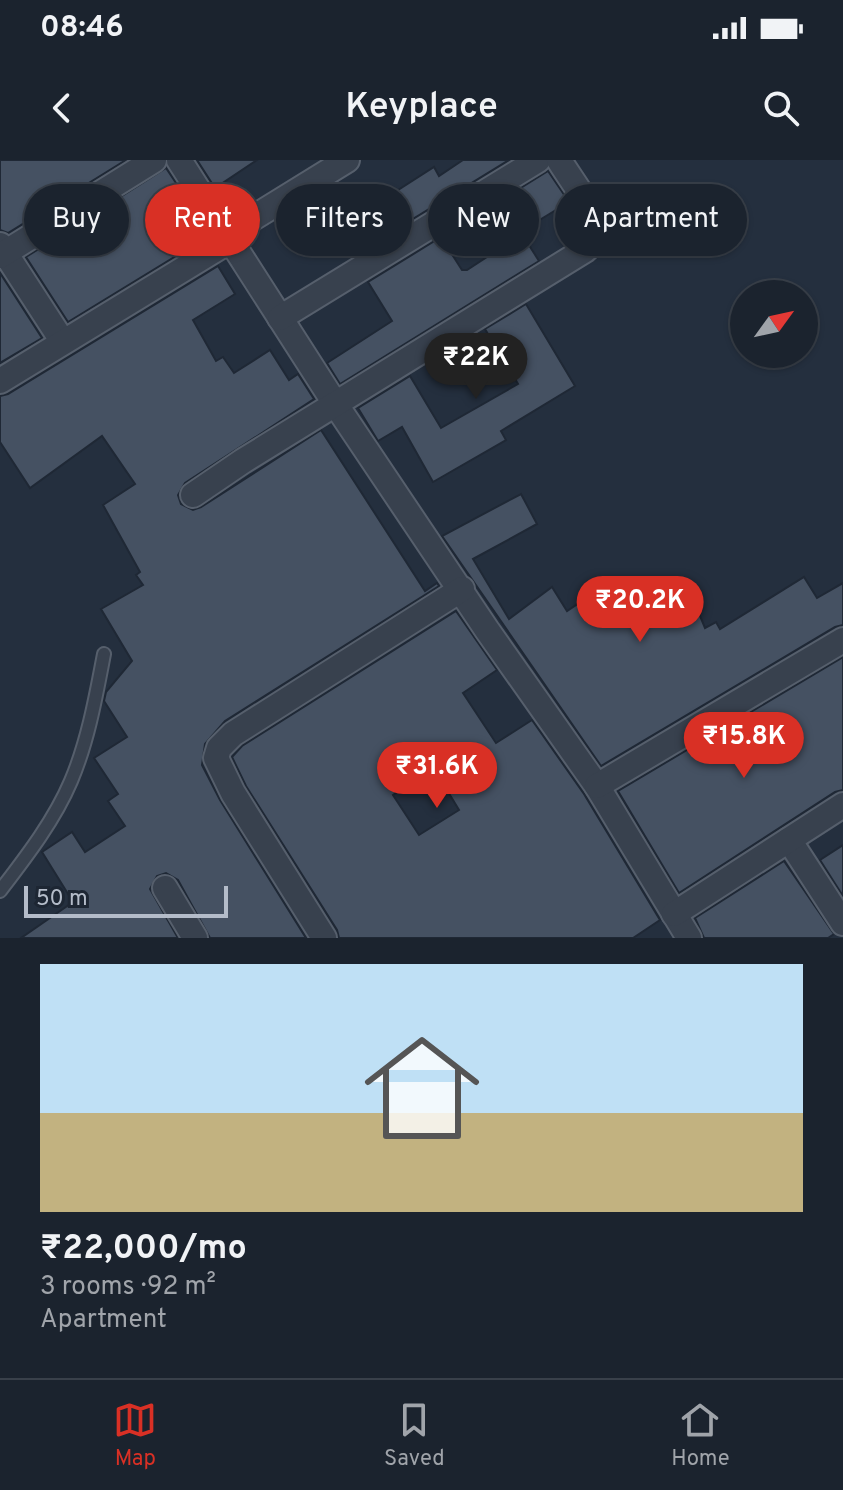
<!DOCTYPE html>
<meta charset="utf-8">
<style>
:root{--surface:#1b232e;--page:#282f3a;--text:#f1f3f6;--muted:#a0a4aa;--line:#39404a;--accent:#d93025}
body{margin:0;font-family:Overpass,sans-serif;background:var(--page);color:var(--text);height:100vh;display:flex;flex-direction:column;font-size:30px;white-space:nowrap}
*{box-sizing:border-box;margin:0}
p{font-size:26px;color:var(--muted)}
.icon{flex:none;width:44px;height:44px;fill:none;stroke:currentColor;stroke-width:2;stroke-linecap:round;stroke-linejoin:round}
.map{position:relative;height:778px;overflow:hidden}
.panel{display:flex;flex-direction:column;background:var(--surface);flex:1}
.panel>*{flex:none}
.hud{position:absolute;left:24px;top:24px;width:796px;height:72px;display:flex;gap:16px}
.needle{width:52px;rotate:57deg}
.controls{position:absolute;left:730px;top:120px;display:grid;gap:16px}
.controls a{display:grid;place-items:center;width:88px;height:88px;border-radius:50%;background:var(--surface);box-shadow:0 2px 6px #0004,0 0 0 2px var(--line);font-size:40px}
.scale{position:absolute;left:24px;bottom:20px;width:204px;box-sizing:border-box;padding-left:8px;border:4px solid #b4bcc9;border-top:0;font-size:22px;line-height:28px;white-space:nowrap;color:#b4bcc9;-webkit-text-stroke:6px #1d2633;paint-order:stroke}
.price{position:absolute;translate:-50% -68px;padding:0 18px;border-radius:28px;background:var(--accent);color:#fff;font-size:26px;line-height:52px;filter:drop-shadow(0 2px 4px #0008)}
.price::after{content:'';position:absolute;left:50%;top:48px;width:24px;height:18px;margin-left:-12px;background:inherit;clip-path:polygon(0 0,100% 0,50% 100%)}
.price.on{background:#222;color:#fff}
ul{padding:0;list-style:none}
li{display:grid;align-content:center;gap:16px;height:424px;padding:0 40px}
li span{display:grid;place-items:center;height:248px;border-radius:0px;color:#555}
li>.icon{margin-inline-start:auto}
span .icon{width:144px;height:144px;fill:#fffc;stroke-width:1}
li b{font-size:34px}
.chip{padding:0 28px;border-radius:36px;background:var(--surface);box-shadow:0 2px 6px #0004,0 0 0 2px var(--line);font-size:28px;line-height:72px}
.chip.on{background:var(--accent);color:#fff}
.status{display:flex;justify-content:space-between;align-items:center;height:56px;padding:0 40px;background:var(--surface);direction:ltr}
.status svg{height:22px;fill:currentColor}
header{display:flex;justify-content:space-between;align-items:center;height:104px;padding:0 40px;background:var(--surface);font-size:36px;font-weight:600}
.menu{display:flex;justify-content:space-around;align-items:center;height:112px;border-top:2px solid var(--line);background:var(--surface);font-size:22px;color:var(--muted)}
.menu a{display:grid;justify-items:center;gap:4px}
.menu .on{color:var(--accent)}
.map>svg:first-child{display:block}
.building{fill:#455162;stroke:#1f2835;stroke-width:2;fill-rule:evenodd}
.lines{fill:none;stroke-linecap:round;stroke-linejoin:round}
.lane-casing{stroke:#565f6c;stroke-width:16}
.street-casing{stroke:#565f6c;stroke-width:28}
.lane{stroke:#38414e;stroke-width:12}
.street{stroke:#38414e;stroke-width:24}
</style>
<div class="status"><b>08:46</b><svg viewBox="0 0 49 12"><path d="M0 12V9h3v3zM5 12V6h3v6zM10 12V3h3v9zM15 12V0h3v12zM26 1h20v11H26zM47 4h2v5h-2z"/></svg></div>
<header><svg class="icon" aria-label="back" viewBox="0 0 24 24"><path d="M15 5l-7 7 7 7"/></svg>Keyplace<svg class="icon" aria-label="search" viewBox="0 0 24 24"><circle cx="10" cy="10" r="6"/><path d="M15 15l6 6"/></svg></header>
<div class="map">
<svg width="843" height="778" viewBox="0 0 843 778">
<rect width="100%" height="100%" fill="#242f3e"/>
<g class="building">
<polygon points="0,0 126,0 8,73 0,70"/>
<polygon points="197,0 257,0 215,28"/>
<polygon points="463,0 509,0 398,68 381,41 434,7 439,16"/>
<polygon points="166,8 190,44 181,50 199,82 68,162 26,97"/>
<polygon points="548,11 569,42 510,78 490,47"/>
<polygon points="522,74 539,101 340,224 327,203 392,161 368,122 441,77 462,110 467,110"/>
<polygon points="218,106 235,134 193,160 216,201 223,197 234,213 270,190 289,220 298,214 314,239 185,323 178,335 181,344 193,350 201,347 321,270 425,431 437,423 439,426 225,561 205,584 202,605 220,640 306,778 210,778 178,720 166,713 157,716 150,729 178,778 21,778 73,742 42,692 72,672 85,692 125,666 108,641 118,634 94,598 127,577 104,541 106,532 132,501 101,449 143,425 136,415 140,412 103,345 135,324 102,276 30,328 0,282 0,236 8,234"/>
<polygon points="0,113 42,178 0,203"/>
<polygon points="526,144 575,226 501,271 506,280 433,322 402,267 378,281 358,248 410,216 441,268 518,224 485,169"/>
<polygon points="521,334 537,364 473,399 509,459 552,427 567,451 591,435 601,452 634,432 644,447 689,429 705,468 716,462 720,469 804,417 817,438 843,423 843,465 835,467 601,606 442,376"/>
<path d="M456 451 497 510 463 533 496 583 532 560 584 634 660 760 633 778H339L337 770 246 626 232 597 242 586ZM433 607 459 650 419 675 393 635Z"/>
<polygon points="843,497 843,630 835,632 679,733 618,631"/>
<polygon points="843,685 843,736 820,700"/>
<polygon points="784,701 834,774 828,778 704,778 695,758"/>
</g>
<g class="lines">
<defs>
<path id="lane" d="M0 731C26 697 54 661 71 621 88 581 96 536 104 494"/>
<g id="street">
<polyline points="179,0 336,245 487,470 597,626 689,778"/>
<polyline points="227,74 347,0"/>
<polyline points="0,85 63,182"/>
<polyline points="0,96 154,0"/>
<polyline points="280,158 538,0"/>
<polyline points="0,221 231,80"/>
<path d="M193 335 243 301 585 90C592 84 599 78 599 69 598 55 567 14 559 0"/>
<polyline points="597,626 843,480"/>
<polyline points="789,680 843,763"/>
<polyline points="165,728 195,778"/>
<polyline points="674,754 843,645"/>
<polyline points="324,778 233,633 216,598 219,588 233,574 462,429"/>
</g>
</defs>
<use href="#lane" class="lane-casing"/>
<use href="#street" class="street-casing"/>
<use href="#lane" class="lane"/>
<use href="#street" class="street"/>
</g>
</svg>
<div class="controls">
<a><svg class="needle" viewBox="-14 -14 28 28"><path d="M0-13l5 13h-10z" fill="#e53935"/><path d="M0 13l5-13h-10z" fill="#a0a4aa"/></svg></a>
</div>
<div class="scale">50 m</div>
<b class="price on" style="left:476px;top:241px">₹22K</b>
<b class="price" style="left:640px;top:484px">₹20.2K</b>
<b class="price" style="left:744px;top:620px">₹15.8K</b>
<b class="price" style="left:437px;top:650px">₹31.6K</b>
<div class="hud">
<a class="chip">Buy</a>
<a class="chip on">Rent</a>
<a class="chip">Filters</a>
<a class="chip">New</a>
<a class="chip">Apartment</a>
</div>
</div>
<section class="panel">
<ul>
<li><span style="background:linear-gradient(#bfe0f5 60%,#c2b280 0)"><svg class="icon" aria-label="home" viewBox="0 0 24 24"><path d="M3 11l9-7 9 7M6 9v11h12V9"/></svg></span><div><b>₹22,000/mo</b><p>3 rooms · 92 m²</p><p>Apartment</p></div></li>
</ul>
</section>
<nav class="menu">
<a class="on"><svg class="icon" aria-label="map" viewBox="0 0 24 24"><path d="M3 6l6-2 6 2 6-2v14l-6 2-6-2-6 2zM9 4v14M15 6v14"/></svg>Map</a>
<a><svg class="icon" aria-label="saved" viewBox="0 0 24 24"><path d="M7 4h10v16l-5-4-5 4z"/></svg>Saved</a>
<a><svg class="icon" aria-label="home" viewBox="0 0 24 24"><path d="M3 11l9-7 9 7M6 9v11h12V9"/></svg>Home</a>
</nav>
